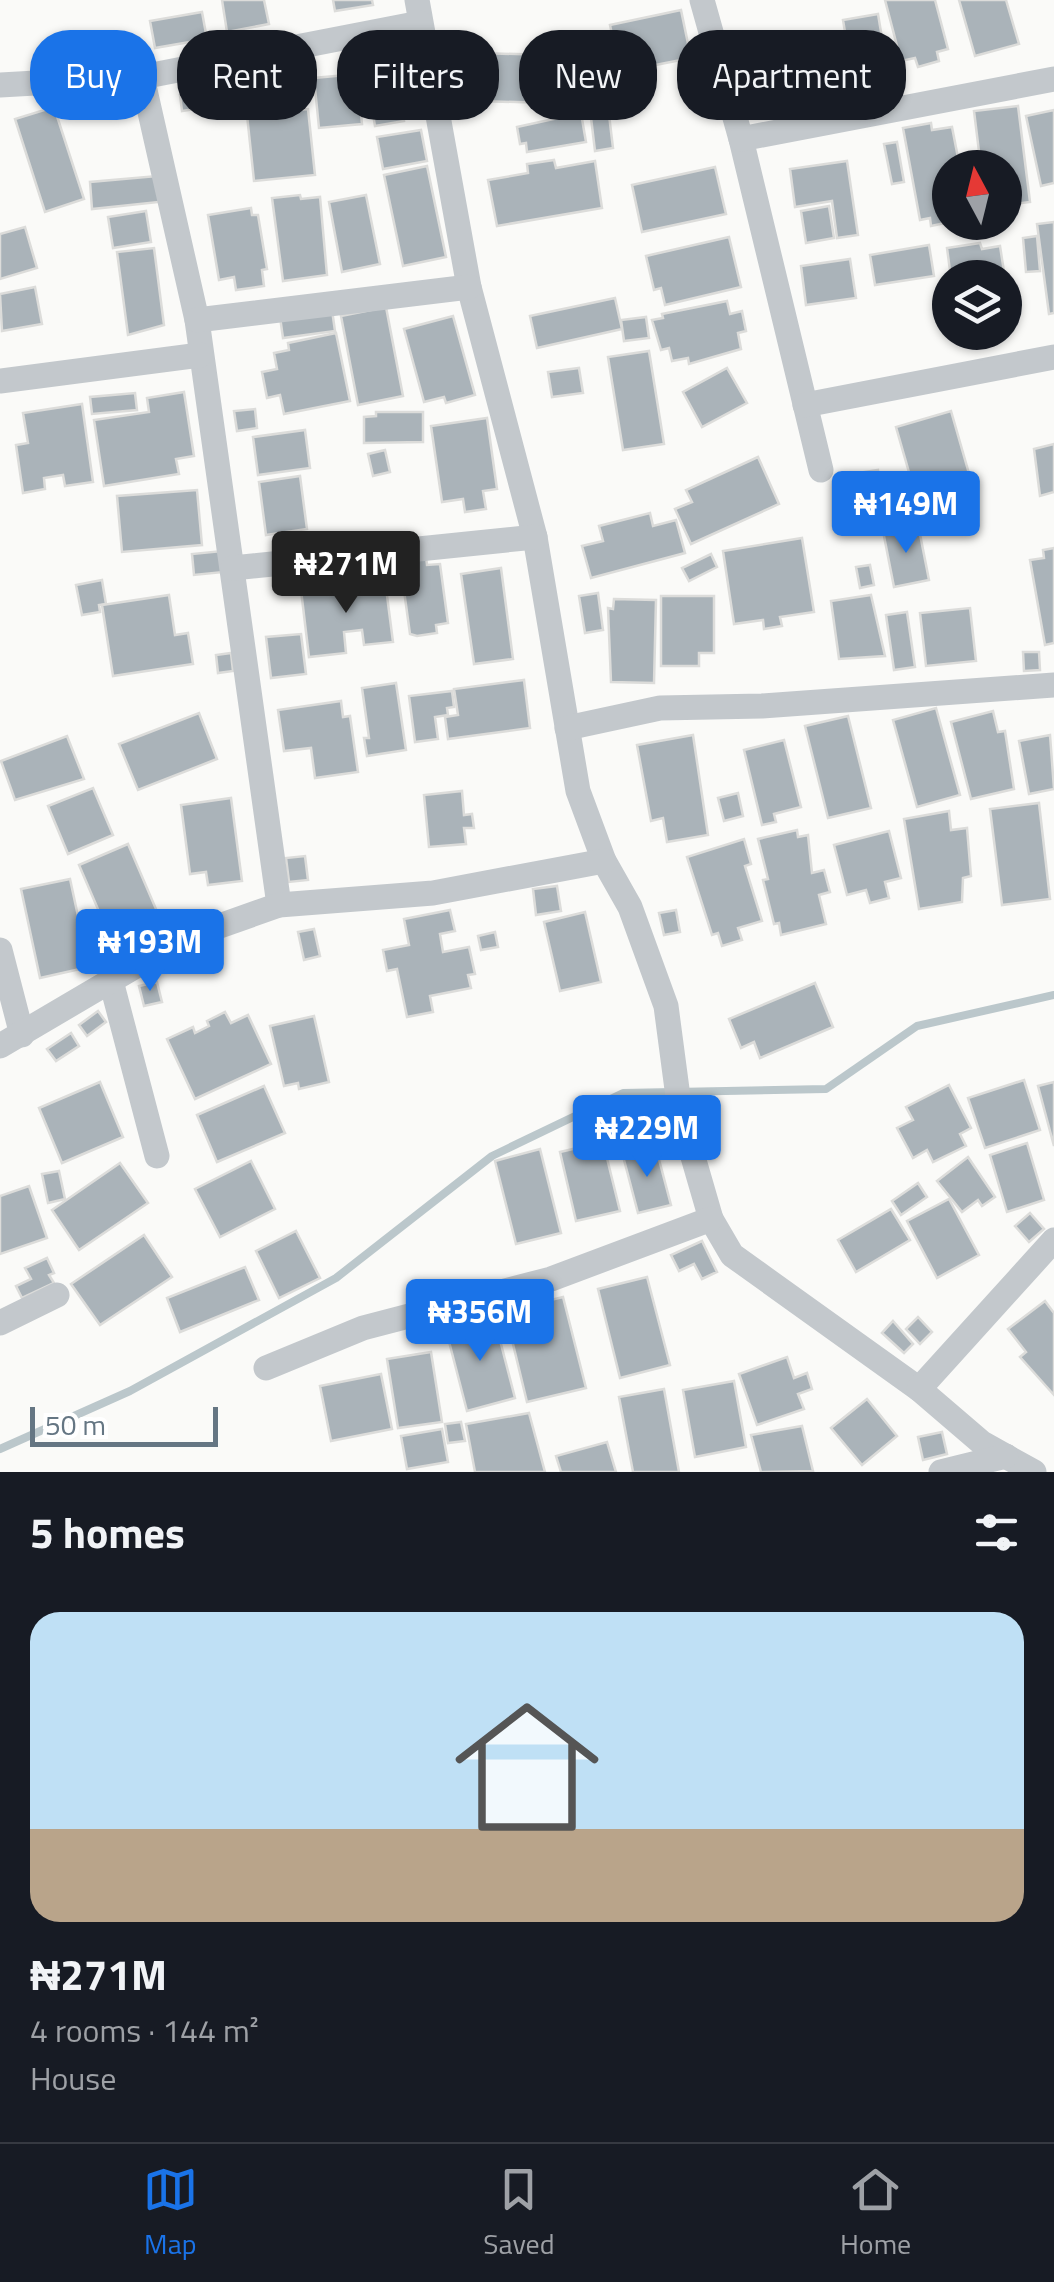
<!DOCTYPE html>
<meta charset="utf-8">
<style>
:root{--surface:#171b24;--page:#20242c;--text:#f1f3f6;--muted:#9ea1a6;--line:#363941;--accent:#1a73e8}
body{margin:0;font-family:"Titillium Web",sans-serif;background:var(--page);color:var(--text);height:100vh;display:flex;flex-direction:column;font-size:38px;white-space:nowrap}
*{box-sizing:border-box;margin:0}
p{font-size:32px;color:var(--muted)}
.icon{flex:none;width:55px;height:55px;fill:none;stroke:currentColor;stroke-width:2;stroke-linecap:round;stroke-linejoin:round}
.map{position:relative;height:1472px;overflow:hidden}
.drawer{display:flex;flex-direction:column;background:var(--surface);flex:1}
.drawer>*{flex:none}
.guide{position:absolute;left:30px;top:30px;width:995px;height:90px;display:flex;gap:20px}
.needle{width:65px;rotate:353deg}
.buttons{position:absolute;left:932px;top:150px;display:grid;gap:20px}
.buttons a{display:grid;place-items:center;width:90px;height:90px;border-radius:50%;background:var(--surface);box-shadow:0 2px 8px #0004;font-size:50px}
.scale{position:absolute;left:30px;bottom:25px;width:188px;box-sizing:border-box;padding-left:10px;border:5px solid #657683;border-top:0;font-size:28px;line-height:35px;white-space:nowrap;color:#657683;-webkit-text-stroke:8px #fff;paint-order:stroke}
.price{position:absolute;translate:-50% -85px;padding:0 22px;border-radius:10px;background:var(--accent);color:#fff;font-size:32px;line-height:65px;filter:drop-shadow(0 2px 5px #0008)}
.price::after{content:'';position:absolute;left:50%;top:60px;width:30px;height:22px;margin-left:-15px;background:inherit;clip-path:polygon(0 0,100% 0,50% 100%)}
.price.selected{background:#222;color:#fff}
ul{padding:0;list-style:none}
li{display:grid;align-content:center;gap:20px;height:530px;padding:0 30px}
li+li{border-top:2px solid var(--line)}
li span{display:grid;place-items:center;height:310px;border-radius:30px;color:#555}
li>.icon{margin-inline-start:auto}
span .icon{width:180px;height:180px;fill:#fffc;stroke-width:1}
li b{font-size:42px}
h2{display:flex;justify-content:space-between;align-items:center;height:120px;padding:0 30px;font-size:42px}
.tag{padding:0 35px;border-radius:40px;background:var(--surface);box-shadow:0 2px 8px #0004;font-size:35px;line-height:90px}
.tag.selected{background:var(--accent);color:#fff}
.tabs{display:flex;justify-content:space-around;align-items:center;height:140px;border-top:2px solid var(--line);background:var(--surface);font-size:28px;color:var(--muted)}
.tabs a{display:grid;justify-items:center;gap:5px}
.tabs .selected{color:var(--accent)}
.map>svg:first-child{display:block}
.lines{fill:none;stroke-linecap:round;stroke-linejoin:round}
.stream{stroke:#bbc7cb;stroke-width:8}
.building{fill:#aab3b9;stroke:#dcdcda;stroke-width:2.5}
.minor{stroke:#c3c8cc;stroke-width:25}
</style>
<div class="map">
<svg width="1054" height="1472" viewBox="0 0 1054 1472">
<rect width="100%" height="100%" fill="#fafaf8"/>
<g class="lines">
<polyline class="stream" points="0,1449 130,1391 336,1278 492,1156 623,1093 826,1089 917,1026 1054,995"/>
</g>
<g class="building">
<polygon points="222,0 264,0 269,24 227,32"/>
<polygon points="333,0 372,0 373,5 335,11"/>
<polygon points="885,0 935,0 948,49 937,52 939,61 918,67 915,58 901,61"/>
<polygon points="959,0 1006,0 1019,44 975,56"/>
<polygon points="681,10 691,58 620,72 610,25"/>
<polygon points="202,12 207,39 155,48 150,21"/>
<polygon points="878,14 889,80 854,86 843,20"/>
<polygon points="477,42 478,57 450,58 449,44"/>
<polygon points="131,45 133,59 103,63 100,49"/>
<polygon points="479,53 548,55 547,103 478,101"/>
<polygon points="357,74 362,124 319,128 314,78"/>
<polygon points="396,74 404,121 375,126 367,79"/>
<polygon points="212,91 214,106 182,111 180,95"/>
<polygon points="607,98 613,148 595,151 589,101"/>
<polygon points="1018,106 1030,202 1005,205 1005,168 981,168 974,111"/>
<polygon points="54,107 84,199 45,212 15,119"/>
<polygon points="308,109 315,175 254,181 247,115"/>
<polygon points="1054,110 1054,183 1041,186 1026,116"/>
<polygon points="581,113 586,142 527,152 526,143 520,144 517,127"/>
<polygon points="931,123 932,130 952,127 960,168 950,168 950,222 931,226 930,218 920,220 903,128"/>
<polygon points="421,130 427,161 383,169 377,137"/>
<polygon points="897,142 904,182 892,184 884,144"/>
<polygon points="554,160 556,168 595,161 602,208 497,226 488,180 528,173 527,164"/>
<polygon points="847,161 858,235 837,238 832,201 795,207 790,169"/>
<polygon points="427,166 446,257 403,266 384,175"/>
<polygon points="715,167 726,214 642,232 632,185"/>
<polygon points="157,176 159,202 92,209 90,182"/>
<polygon points="300,195 301,199 320,197 327,275 283,281 272,198"/>
<polygon points="366,195 380,264 342,272 329,202"/>
<polygon points="829,206 834,238 806,243 801,211"/>
<polygon points="251,208 252,215 258,215 267,269 262,270 264,286 236,290 234,277 219,280 208,215"/>
<polygon points="146,211 151,242 113,248 108,217"/>
<polygon points="1054,222 1054,313 1049,314 1037,224"/>
<polygon points="25,227 37,268 0,279 0,234"/>
<polygon points="1037,236 1040,271 1026,272 1023,238"/>
<polygon points="729,237 741,287 665,305 661,288 654,290 646,256"/>
<polygon points="980,243 982,249 1000,246 1005,278 951,278 947,248"/>
<polygon points="929,245 934,276 875,285 870,255"/>
<polygon points="154,248 164,325 128,335 117,252"/>
<polygon points="850,259 856,298 806,305 801,266"/>
<polygon points="35,287 42,324 2,331 0,294"/>
<polygon points="615,298 622,329 537,348 530,316"/>
<polygon points="727,301 730,314 742,311 746,331 738,333 741,349 689,364 688,358 672,361 669,348 661,350 652,320 663,318 662,314"/>
<polygon points="386,307 403,396 358,405 341,316"/>
<polygon points="332,310 335,331 283,338 280,317"/>
<polygon points="453,316 475,395 446,403 444,397 424,402 404,329"/>
<polygon points="646,317 649,338 624,341 621,320"/>
<polygon points="336,333 350,401 284,414 280,395 267,398 262,372 277,369 274,353 289,350 288,343"/>
<polygon points="649,351 664,444 623,450 608,357"/>
<polygon points="579,368 583,393 552,397 548,372"/>
<polygon points="727,368 747,403 702,427 683,392"/>
<polygon points="184,392 194,456 176,459 179,474 104,486 94,420 149,412 147,398"/>
<polygon points="135,393 137,410 92,414 90,397"/>
<polygon points="82,404 93,482 65,486 63,475 44,478 45,489 23,493 16,445 28,443 23,413"/>
<polygon points="255,409 257,428 237,431 234,411"/>
<polygon points="951,411 976,498 921,514 896,427"/>
<polygon points="376,412 423,412 423,442 364,443 364,417 376,416"/>
<polygon points="487,418 497,489 483,491 486,509 465,512 463,499 442,502 431,426"/>
<polygon points="305,430 310,468 258,475 253,437"/>
<polygon points="1054,444 1054,492 1040,496 1034,449"/>
<polygon points="385,450 390,472 373,476 368,454"/>
<polygon points="758,457 779,504 691,544 675,509 692,502 686,490"/>
<polygon points="878,470 879,476 894,474 906,521 866,528 858,473"/>
<polygon points="300,476 307,529 266,535 259,482"/>
<polygon points="197,490 202,545 122,552 117,496"/>
<polygon points="650,513 653,526 676,520 685,553 591,578 582,546 603,541 599,526"/>
<polygon points="918,524 929,580 894,587 883,531"/>
<polygon points="802,538 814,612 780,617 782,626 764,629 763,620 734,624 723,551"/>
<polygon points="1054,548 1054,643 1045,645 1030,560 1044,558 1043,550"/>
<polygon points="222,551 224,572 194,575 192,554"/>
<polygon points="711,554 717,567 689,581 682,568"/>
<polygon points="426,556 427,565 440,564 448,623 436,625 437,633 417,636 410,634 401,569 411,567 410,558"/>
<polygon points="870,565 874,585 860,588 856,567"/>
<polygon points="501,568 513,659 474,664 461,574"/>
<polygon points="102,580 106,604 99,605 100,612 82,615 76,585"/>
<polygon points="385,580 393,642 364,645 362,630 344,632 346,653 309,657 301,590"/>
<polygon points="598,593 603,630 585,633 579,596"/>
<polygon points="169,595 175,635 188,633 193,664 113,676 102,605"/>
<polygon points="871,595 885,656 839,659 831,601"/>
<polygon points="661,596 714,596 714,653 699,653 699,666 661,666"/>
<polygon points="614,599 656,600 654,683 611,682 608,608 613,609"/>
<polygon points="970,608 976,661 926,666 920,613"/>
<polygon points="907,612 915,667 894,670 886,615"/>
<polygon points="301,634 306,674 271,678 266,637"/>
<polygon points="1023,652 1039,652 1040,670 1024,671"/>
<polygon points="231,653 233,671 218,673 216,655"/>
<polygon points="524,680 530,728 448,739 445,717 458,715 454,689"/>
<polygon points="396,683 406,750 367,756 364,738 369,738 362,688"/>
<polygon points="452,691 454,707 447,708 448,715 435,717 438,739 415,742 409,696"/>
<polygon points="341,701 343,717 350,716 358,772 315,778 311,748 284,751 278,710"/>
<polygon points="936,708 960,795 917,807 893,720"/>
<polygon points="993,711 998,732 1005,731 1014,789 971,799 951,722"/>
<polygon points="199,713 217,759 138,790 119,744"/>
<polygon points="848,716 871,808 828,818 805,726"/>
<polygon points="693,735 708,835 667,842 663,818 651,821 637,745"/>
<polygon points="1050,735 1054,789 1029,794 1019,741"/>
<polygon points="67,736 84,779 15,800 1,761"/>
<polygon points="784,740 801,807 774,814 776,822 762,825 744,750"/>
<polygon points="93,788 113,835 68,854 48,806"/>
<polygon points="462,791 464,815 472,814 474,828 464,828 466,844 429,847 424,795"/>
<polygon points="738,793 743,816 724,821 718,798"/>
<polygon points="231,798 242,881 208,885 206,872 190,874 181,805"/>
<polygon points="1039,803 1050,899 1002,905 990,809"/>
<polygon points="949,811 951,830 967,828 971,876 963,878 962,902 919,909 904,819"/>
<polygon points="797,830 798,837 808,835 812,873 824,870 830,892 819,895 826,924 781,935 779,923 774,924 763,880 768,879 758,839"/>
<polygon points="889,831 901,878 885,882 889,898 870,903 866,890 847,895 834,845"/>
<polygon points="744,839 751,864 745,866 762,921 738,928 742,940 722,946 718,933 712,935 687,857"/>
<polygon points="128,844 162,923 113,944 79,865"/>
<polygon points="305,856 308,880 289,882 286,858"/>
<polygon points="70,879 89,967 40,978 21,889"/>
<polygon points="557,886 561,911 536,915 533,889"/>
<polygon points="450,910 455,931 440,934 443,952 469,947 475,974 468,975 471,988 430,996 433,1012 407,1017 397,969 387,971 383,950 409,945 404,919"/>
<polygon points="676,910 680,932 664,935 659,913"/>
<polygon points="585,912 601,982 560,991 544,922"/>
<polygon points="314,929 320,956 304,960 298,932"/>
<polygon points="495,932 498,947 481,950 478,936"/>
<polygon points="157,982 162,1002 144,1006 139,986"/>
<polygon points="815,983 833,1027 760,1058 754,1042 741,1048 729,1019"/>
<polygon points="98,1011 106,1022 87,1036 79,1025"/>
<polygon points="225,1012 231,1023 248,1015 271,1064 195,1099 167,1039 193,1027 195,1033 209,1026 207,1021"/>
<polygon points="314,1016 329,1082 299,1089 298,1083 284,1086 270,1026"/>
<polygon points="71,1033 79,1046 56,1061 47,1049"/>
<polygon points="1024,1080 1040,1130 985,1148 968,1098"/>
<polygon points="100,1082 123,1137 62,1163 39,1108"/>
<polygon points="1054,1082 1054,1146 1038,1086"/>
<polygon points="949,1085 971,1128 960,1134 966,1146 933,1162 927,1150 913,1158 897,1128 913,1120 906,1107"/>
<polygon points="264,1086 285,1133 217,1162 197,1115"/>
<polygon points="603,1142 620,1211 576,1221 560,1152"/>
<polygon points="1027,1143 1044,1200 1007,1212 990,1155"/>
<polygon points="656,1148 671,1205 638,1213 623,1156"/>
<polygon points="540,1149 561,1233 516,1244 495,1161"/>
<polygon points="968,1157 995,1197 982,1206 978,1200 962,1212 937,1181"/>
<polygon points="251,1161 275,1209 220,1237 195,1189"/>
<polygon points="120,1163 148,1203 79,1250 52,1210"/>
<polygon points="59,1171 65,1199 48,1203 42,1174"/>
<polygon points="918,1183 927,1197 901,1215 892,1201"/>
<polygon points="29,1186 47,1238 0,1254 0,1196"/>
<polygon points="949,1199 979,1255 937,1278 907,1221"/>
<polygon points="891,1209 910,1240 856,1272 838,1240"/>
<polygon points="1030,1213 1044,1229 1029,1242 1015,1226"/>
<polygon points="296,1231 320,1278 279,1298 256,1251"/>
<polygon points="144,1235 172,1277 100,1325 71,1284"/>
<polygon points="702,1241 717,1272 702,1279 694,1264 679,1271 671,1255"/>
<polygon points="47,1258 54,1273 49,1275 54,1283 22,1298 16,1286 31,1279 25,1268"/>
<polygon points="245,1267 259,1300 180,1332 167,1298"/>
<polygon points="647,1277 670,1365 620,1378 598,1289"/>
<polygon points="563,1297 586,1388 527,1402 505,1311"/>
<polygon points="1045,1301 1054,1313 1054,1395 1020,1357 1026,1352 1008,1329"/>
<polygon points="494,1317 515,1398 467,1411 446,1330"/>
<polygon points="918,1317 932,1332 920,1344 906,1329"/>
<polygon points="893,1321 913,1344 904,1353 882,1333"/>
<polygon points="431,1352 442,1422 398,1428 387,1359"/>
<polygon points="787,1357 794,1378 807,1373 812,1389 798,1394 804,1409 757,1425 739,1374"/>
<polygon points="381,1374 392,1429 331,1441 320,1386"/>
<polygon points="734,1381 746,1447 695,1457 683,1390"/>
<polygon points="664,1389 679,1472 633,1472 619,1397"/>
<polygon points="867,1399 897,1436 862,1465 831,1428"/>
<polygon points="529,1413 545,1472 475,1472 466,1424"/>
<polygon points="461,1422 465,1441 448,1443 445,1424"/>
<polygon points="802,1426 813,1471 761,1472 751,1435"/>
<polygon points="442,1429 448,1462 407,1469 401,1436"/>
<polygon points="942,1432 947,1454 923,1460 918,1437"/>
<polygon points="607,1442 616,1472 561,1472 556,1456"/>
</g>
<g class="lines">
<g class="minor">
<polyline points="417,0 469,287 535,537 578,791 604,861 630,907 666,1006 680,1112 711,1219 732,1255 919,1389 982,1443 1034,1472"/>
<polyline points="702,0 741,139 821,470"/>
<polyline points="142,77 197,320 279,905"/>
<polyline points="0,85 142,77 420,23"/>
<polyline points="741,139 1054,79"/>
<polyline points="197,320 469,287"/>
<polyline points="0,381 200,355"/>
<polyline points="805,405 1054,357"/>
<polyline points="233,568 535,537"/>
<polyline points="567,728 660,708 762,706 1054,685"/>
<polyline points="0,950 22,1035"/>
<polyline points="111,981 157,1156"/>
<polyline points="0,1046 180,940 279,905 433,893 604,861"/>
<polyline points="0,1323 57,1295"/>
<polyline points="266,1368 363,1328 551,1279 711,1219"/>
<polyline points="919,1389 1054,1240"/>
<polyline points="941,1472 1006,1456"/>
</g>
</g>
</svg>
<div class="buttons">
<a><svg class="needle" viewBox="-14 -14 28 28"><path d="M0-13l5 13h-10z" fill="#e53935"/><path d="M0 13l5-13h-10z" fill="#9ea1a6"/></svg></a>
<a><svg class="icon" aria-label="layers" viewBox="0 0 24 24"><path d="M12 4l9 5-9 5-9-5zM3 14l9 5 9-5"/></svg></a>
</div>
<div class="scale">50 m</div>
<b class="price" style="left:906px;top:556px">₦149M</b>
<b class="price selected" style="left:346px;top:616px">₦271M</b>
<b class="price" style="left:150px;top:994px">₦193M</b>
<b class="price" style="left:647px;top:1180px">₦229M</b>
<b class="price" style="left:480px;top:1364px">₦356M</b>
<div class="guide">
<a class="tag selected">Buy</a>
<a class="tag">Rent</a>
<a class="tag">Filters</a>
<a class="tag">New</a>
<a class="tag">Apartment</a>
</div>
</div>
<section class="drawer">
<h2>5 homes<svg class="icon" aria-label="filters" viewBox="0 0 24 24"><path d="M4 7h16M4 17h16"/><circle cx="9" cy="7" r="2"/><circle cx="15" cy="17" r="2"/></svg></h2>
<ul>
<li><span style="background:linear-gradient(#bfe0f5 70%,#b9a48a 0)"><svg class="icon" aria-label="home" viewBox="0 0 24 24"><path d="M3 11l9-7 9 7M6 9v11h12V9"/></svg></span><div><b>₦271M</b><p>4 rooms · 144 m²</p><p>House</p></div></li>
</ul>
</section>
<nav class="tabs">
<a class="selected"><svg class="icon" aria-label="map" viewBox="0 0 24 24"><path d="M3 6l6-2 6 2 6-2v14l-6 2-6-2-6 2zM9 4v14M15 6v14"/></svg>Map</a>
<a><svg class="icon" aria-label="saved" viewBox="0 0 24 24"><path d="M7 4h10v16l-5-4-5 4z"/></svg>Saved</a>
<a><svg class="icon" aria-label="home" viewBox="0 0 24 24"><path d="M3 11l9-7 9 7M6 9v11h12V9"/></svg>Home</a>
</nav>
